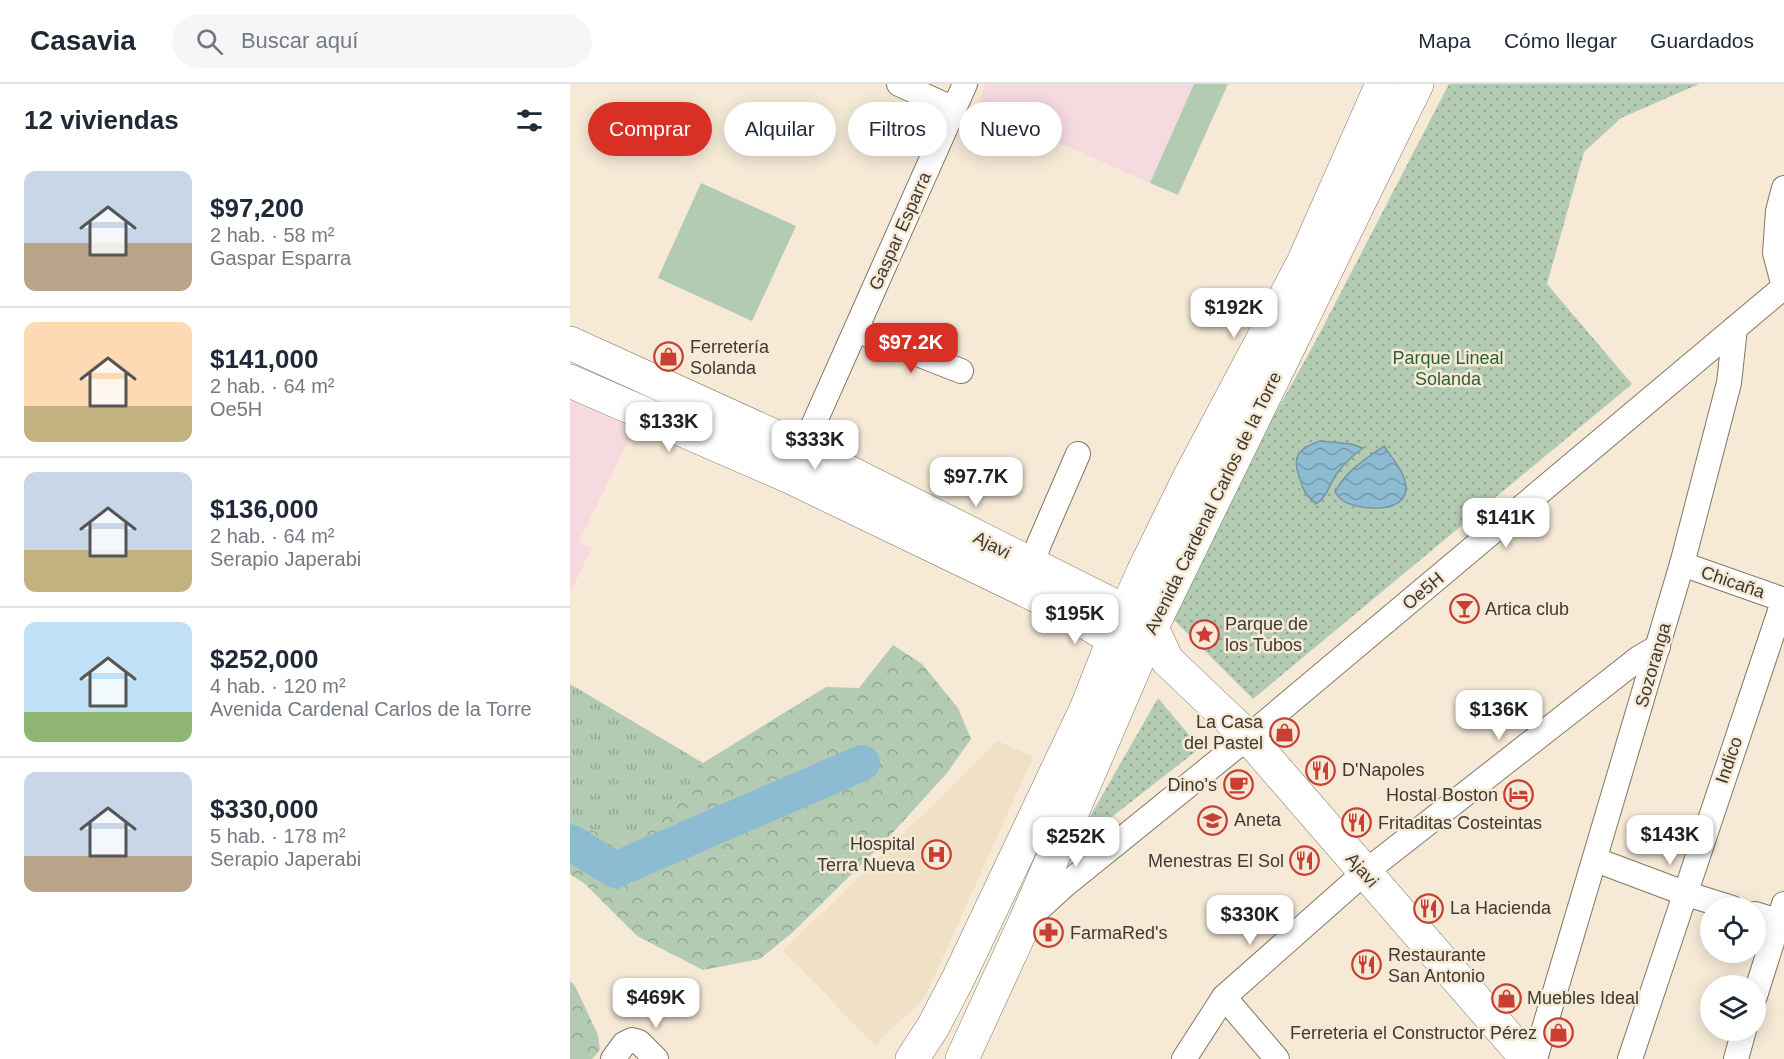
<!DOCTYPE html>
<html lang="es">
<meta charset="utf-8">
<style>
:root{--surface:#fff;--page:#f6f6f7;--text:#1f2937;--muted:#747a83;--line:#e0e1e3;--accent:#d93025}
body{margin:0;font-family:Arial,sans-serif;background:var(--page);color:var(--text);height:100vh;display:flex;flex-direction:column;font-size:22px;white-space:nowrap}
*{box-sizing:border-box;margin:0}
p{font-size:20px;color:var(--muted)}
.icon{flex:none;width:33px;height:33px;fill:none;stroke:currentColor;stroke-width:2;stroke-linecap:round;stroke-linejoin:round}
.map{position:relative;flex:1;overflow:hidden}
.side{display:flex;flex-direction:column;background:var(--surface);width:570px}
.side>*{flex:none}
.top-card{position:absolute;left:18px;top:18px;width:570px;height:54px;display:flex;gap:12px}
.fabs{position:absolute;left:1130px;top:813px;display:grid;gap:12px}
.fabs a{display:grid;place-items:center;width:66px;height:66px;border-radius:50%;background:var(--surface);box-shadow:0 3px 15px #0003;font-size:30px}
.price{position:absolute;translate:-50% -51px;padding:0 14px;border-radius:12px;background:#fff;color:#222;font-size:20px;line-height:39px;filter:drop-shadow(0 2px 3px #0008)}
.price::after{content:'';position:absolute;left:50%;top:36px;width:18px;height:14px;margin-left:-9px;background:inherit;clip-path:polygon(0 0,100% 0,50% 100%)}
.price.selected{background:var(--accent);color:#fff}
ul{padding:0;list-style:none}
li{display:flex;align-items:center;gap:18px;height:150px;padding:0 24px}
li+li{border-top:2px solid var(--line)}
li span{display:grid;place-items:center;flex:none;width:168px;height:120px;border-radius:12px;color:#555}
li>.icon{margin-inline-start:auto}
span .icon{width:72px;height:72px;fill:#fffc;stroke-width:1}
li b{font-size:26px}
h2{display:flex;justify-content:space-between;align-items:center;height:72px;padding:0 24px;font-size:26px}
.pill{padding:0 21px;border-radius:27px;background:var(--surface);box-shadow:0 3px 15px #0003;font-size:21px;line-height:54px}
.pill.selected{background:var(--accent);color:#fff}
header{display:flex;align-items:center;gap:36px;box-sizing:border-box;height:84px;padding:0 30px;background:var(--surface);border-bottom:2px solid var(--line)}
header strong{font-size:28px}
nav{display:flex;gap:33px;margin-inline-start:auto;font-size:21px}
.search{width:420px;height:54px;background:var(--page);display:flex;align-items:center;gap:15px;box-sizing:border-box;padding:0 21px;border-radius:33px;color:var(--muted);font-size:22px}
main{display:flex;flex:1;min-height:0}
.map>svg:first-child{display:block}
.built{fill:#efe0c6}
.education{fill:#f5dae0}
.grass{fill:url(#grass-tufts)}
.forest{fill:url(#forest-crowns)}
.park{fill:url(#park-dots)}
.garden{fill:#b2cbb2}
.water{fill:url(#water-waves);stroke:#7595a2;stroke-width:1.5}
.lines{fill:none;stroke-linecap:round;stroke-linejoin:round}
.river{stroke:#8dbcd2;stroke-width:36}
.street-casing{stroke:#817664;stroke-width:26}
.secondary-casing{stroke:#817664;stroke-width:34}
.street{stroke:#fff;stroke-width:24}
.secondary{stroke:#fff;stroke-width:33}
.labels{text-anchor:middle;stroke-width:5;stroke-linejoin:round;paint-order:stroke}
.street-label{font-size:18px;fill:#3e3932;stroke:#f6ead7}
.poi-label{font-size:18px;fill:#3e3932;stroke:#f6ead7;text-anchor:start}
.park-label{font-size:18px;fill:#2d5f32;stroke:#f6ead7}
</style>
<header>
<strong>Casavia</strong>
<div class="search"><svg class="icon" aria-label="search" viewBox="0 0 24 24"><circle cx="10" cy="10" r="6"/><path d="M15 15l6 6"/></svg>Buscar aquí</div>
<nav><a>Mapa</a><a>Cómo llegar</a><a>Guardados</a></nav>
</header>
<main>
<section class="side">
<h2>12 viviendas<svg class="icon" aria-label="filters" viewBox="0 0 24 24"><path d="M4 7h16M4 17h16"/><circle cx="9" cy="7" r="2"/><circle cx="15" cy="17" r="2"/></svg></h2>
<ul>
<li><span style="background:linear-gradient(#c9d6e8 60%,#b9a48a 0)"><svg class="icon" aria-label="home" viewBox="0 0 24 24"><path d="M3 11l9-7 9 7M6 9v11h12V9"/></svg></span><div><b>$97,200</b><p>2 hab. · 58 m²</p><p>Gaspar Esparra</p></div></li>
<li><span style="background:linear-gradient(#ffd9b3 70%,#c2b280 0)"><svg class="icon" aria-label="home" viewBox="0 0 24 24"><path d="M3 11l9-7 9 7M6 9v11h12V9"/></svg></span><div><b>$141,000</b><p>2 hab. · 64 m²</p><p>Oe5H</p></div></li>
<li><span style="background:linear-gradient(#c9d6e8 65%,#c2b280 0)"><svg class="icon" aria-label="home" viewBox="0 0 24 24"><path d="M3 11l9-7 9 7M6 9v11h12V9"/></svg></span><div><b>$136,000</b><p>2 hab. · 64 m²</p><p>Serapio Japerabi</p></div></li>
<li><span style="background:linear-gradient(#bfe0f5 75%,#8fb573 0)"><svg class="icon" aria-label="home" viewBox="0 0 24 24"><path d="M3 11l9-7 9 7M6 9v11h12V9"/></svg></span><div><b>$252,000</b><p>4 hab. · 120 m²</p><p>Avenida Cardenal Carlos de la Torre</p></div></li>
<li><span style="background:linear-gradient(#c9d6e8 70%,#b9a48a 0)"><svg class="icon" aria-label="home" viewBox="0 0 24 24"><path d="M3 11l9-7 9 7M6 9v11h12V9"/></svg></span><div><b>$330,000</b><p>5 hab. · 178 m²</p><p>Serapio Japerabi</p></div></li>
</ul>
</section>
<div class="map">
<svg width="1214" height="975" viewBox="0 0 1214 975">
<defs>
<pattern id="grass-tufts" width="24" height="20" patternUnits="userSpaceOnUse" patternTransform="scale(1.5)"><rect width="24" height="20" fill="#b2cbb2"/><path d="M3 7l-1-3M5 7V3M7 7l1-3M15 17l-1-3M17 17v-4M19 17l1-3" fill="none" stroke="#92a691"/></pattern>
<pattern id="forest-crowns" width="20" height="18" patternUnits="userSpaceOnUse" patternTransform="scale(1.5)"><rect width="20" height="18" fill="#b2cbb2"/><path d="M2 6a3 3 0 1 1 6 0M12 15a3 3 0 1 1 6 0" fill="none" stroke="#92a691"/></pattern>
<pattern id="park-dots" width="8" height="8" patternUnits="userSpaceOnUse" patternTransform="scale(1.5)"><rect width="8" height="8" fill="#b2cbb2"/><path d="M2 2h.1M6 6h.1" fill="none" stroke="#92a691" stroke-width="1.8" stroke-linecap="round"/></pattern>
<pattern id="water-waves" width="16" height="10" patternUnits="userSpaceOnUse" patternTransform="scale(1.5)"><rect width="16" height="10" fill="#8dbcd2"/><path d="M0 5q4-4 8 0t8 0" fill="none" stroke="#759aab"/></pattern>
</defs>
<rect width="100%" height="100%" fill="#f6ead7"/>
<polygon class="built" points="428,657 463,673 355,913 305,961 213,867"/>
<g class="education">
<polygon points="416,0 624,0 580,99 415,26 410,22 410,14"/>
<polygon points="0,316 64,345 9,457 22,464 0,509"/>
</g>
<polygon class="grass" points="0,600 133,679 103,726 61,761 0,738"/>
<g class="forest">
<polygon points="323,561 352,580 388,624 401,655 377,689 318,754 223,848 190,875 133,886 67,852 15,800 0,790 0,738 61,761 103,726 133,679 256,603 289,604"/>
<polygon points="0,897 5,902 28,951 30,966 22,975 0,975"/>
</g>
<g class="park">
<polygon points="879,0 1129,0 1051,34 1014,68 977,200 1062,300 683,615 595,527 743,262"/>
<polygon points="588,614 630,664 502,764"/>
</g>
<g class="garden">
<polygon points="624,0 658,0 608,111 580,99"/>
<polygon points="131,99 226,142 182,237 88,194"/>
</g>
<g class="water">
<path d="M750 357 781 360 793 364C783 371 775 379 768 388 760 398 757 414 746 420 734 409 734 408 729 392 721 370 731 364 750 357Z"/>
<path d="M814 362C823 376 835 388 836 404 836 431 785 427 771 415 768 413 767 410 765 408 777 386 794 376 814 362Z"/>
</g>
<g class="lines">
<polyline class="river" points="0,758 45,786 292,679"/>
<defs>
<g id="street">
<polyline points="329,0 384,25"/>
<polyline points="286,246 391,287"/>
<polyline points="226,380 395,0"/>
<polyline points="1112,480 1214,516"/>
<polyline points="462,481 469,460 508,370"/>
<polyline points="1026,776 1114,809 1162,824"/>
<polyline points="1185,830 1214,839"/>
<polyline points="461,832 495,801 678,653 1214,203 1205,169 1208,127 1214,104"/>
<polyline points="1185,912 1214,820"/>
<polyline points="654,913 707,975"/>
<polyline points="43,975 54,960 62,956 69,958 86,975"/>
<polyline points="614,975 654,913 794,789 1069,574 1088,563"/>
<polyline points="965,975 1112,480 1159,299 1165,244"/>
<polyline points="1060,975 1214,515"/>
<polyline points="1166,975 1174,946"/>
</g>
<g id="secondary">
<polyline points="0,259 233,365 557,528 582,543 597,576 678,653 957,975"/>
<polyline points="0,297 220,393 492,524 561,566"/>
<polyline points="342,975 363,943 389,893 516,625 544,554 573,488 618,396 733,179 812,0"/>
<polyline points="392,975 455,838 582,543 847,0"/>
</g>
</defs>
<use href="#street" class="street-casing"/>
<use href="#secondary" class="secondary-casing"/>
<use href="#street" class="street"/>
<use href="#secondary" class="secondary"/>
</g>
<defs>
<symbol id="shop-ring" viewBox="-11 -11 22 22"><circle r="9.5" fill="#f6ead7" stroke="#cb3e33" stroke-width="1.5"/><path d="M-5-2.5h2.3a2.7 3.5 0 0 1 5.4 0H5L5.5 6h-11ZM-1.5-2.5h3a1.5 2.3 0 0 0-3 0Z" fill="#cb3e33"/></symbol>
<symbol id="bar-ring" viewBox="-11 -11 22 22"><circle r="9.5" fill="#f6ead7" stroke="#cb3e33" stroke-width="1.5"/><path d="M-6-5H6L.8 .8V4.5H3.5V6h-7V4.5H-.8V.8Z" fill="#cb3e33"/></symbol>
<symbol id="sight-ring" viewBox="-11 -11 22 22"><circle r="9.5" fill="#f6ead7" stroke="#cb3e33" stroke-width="1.5"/><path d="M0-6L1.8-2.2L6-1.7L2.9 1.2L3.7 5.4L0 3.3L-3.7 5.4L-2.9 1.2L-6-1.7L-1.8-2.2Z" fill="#cb3e33"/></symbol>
<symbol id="restaurant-ring" viewBox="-11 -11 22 22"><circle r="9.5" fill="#f6ead7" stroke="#cb3e33" stroke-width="1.5"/><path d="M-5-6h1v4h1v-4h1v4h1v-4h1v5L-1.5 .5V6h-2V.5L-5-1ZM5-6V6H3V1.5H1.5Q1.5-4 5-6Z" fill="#cb3e33"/></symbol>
<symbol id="cafe-ring" viewBox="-11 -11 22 22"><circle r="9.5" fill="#f6ead7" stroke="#cb3e33" stroke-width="1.5"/><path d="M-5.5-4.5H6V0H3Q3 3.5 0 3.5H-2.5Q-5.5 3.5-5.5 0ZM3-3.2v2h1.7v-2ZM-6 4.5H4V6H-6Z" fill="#cb3e33"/></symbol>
<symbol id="hotel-ring" viewBox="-11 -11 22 22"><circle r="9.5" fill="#f6ead7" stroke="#cb3e33" stroke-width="1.5"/><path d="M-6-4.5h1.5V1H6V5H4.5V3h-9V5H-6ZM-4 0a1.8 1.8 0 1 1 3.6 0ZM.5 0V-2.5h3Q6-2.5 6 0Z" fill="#cb3e33"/></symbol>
<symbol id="school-ring" viewBox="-11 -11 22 22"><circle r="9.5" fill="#f6ead7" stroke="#cb3e33" stroke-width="1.5"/><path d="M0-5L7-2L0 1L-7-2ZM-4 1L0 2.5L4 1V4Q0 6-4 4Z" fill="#cb3e33"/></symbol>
<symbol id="hospital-ring" viewBox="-11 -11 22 22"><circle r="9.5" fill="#f6ead7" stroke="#cb3e33" stroke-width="1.5"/><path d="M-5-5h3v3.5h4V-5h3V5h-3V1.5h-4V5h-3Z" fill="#cb3e33"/></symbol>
<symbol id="pharmacy-ring" viewBox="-11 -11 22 22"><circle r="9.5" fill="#f6ead7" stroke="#cb3e33" stroke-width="1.5"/><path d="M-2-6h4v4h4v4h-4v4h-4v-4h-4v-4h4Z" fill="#cb3e33"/></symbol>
</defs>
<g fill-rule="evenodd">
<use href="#shop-ring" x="82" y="256" width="33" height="33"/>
<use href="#bar-ring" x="878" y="508" width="33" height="33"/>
<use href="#sight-ring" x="618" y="534" width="33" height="33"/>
<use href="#shop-ring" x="698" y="632" width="33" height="33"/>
<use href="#restaurant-ring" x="734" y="670" width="33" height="33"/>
<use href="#cafe-ring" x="652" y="684" width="33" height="33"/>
<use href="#hotel-ring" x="932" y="694" width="33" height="33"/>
<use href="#school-ring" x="626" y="720" width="33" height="33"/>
<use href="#restaurant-ring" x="770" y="722" width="33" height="33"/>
<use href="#hospital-ring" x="350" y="754" width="33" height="33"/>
<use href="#restaurant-ring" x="718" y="760" width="33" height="33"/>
<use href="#restaurant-ring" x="842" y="808" width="33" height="33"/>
<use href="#pharmacy-ring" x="462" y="832" width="33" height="33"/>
<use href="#restaurant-ring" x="780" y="864" width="33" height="33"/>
<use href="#shop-ring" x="920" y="898" width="33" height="33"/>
<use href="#shop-ring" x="972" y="932" width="33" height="33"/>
</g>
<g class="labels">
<g class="street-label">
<text transform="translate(330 147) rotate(-66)" y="6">Gaspar Esparra</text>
<text transform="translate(643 419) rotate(-64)" y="6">Avenida Cardenal Carlos de la Torre</text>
<text transform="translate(422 461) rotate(27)" y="6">Ajavi</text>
<text transform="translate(1163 498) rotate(19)" y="6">Chicaña</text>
<text transform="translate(853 507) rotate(-40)" y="6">Oe5H</text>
<text transform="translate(1083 581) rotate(-74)" y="6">Sozoranga</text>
<text transform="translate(1159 676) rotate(-71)" y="6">Indico</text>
<text transform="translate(792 786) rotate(49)" y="6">Ajavi</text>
</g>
<g class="poi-label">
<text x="120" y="269">Ferretería<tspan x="120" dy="21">Solanda</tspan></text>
<text x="915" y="531">Artica club</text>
<text x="655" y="546">Parque de<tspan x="655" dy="21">los Tubos</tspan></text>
<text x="693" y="644" text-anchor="end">La Casa<tspan x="693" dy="21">del Pastel</tspan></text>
<text x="772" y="692">D'Napoles</text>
<text x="647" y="707" text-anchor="end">Dino's</text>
<text x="928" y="717" text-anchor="end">Hostal Boston</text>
<text x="664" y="742">Aneta</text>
<text x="808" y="745">Fritaditas Costeintas</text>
<text x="345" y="766" text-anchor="end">Hospital<tspan x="345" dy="21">Terra Nueva</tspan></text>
<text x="714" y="783" text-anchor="end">Menestras El Sol</text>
<text x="880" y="830">La Hacienda</text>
<text x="500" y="855">FarmaRed's</text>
<text x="818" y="877">Restaurante<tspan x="818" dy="21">San Antonio</tspan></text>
<text x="957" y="920">Muebles Ideal</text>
<text x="967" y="955" text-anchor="end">Ferreteria el Constructor Pérez</text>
</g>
<g class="park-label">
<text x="878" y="280">Parque Lineal<tspan x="878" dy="21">Solanda</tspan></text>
</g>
</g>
</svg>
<div class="fabs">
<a><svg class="icon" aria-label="locate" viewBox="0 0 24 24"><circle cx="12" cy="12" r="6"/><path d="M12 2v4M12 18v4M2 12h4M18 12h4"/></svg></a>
<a><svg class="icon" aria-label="layers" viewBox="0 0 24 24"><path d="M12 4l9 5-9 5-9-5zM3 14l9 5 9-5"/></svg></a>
</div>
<b class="price" style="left:664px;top:255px">$192K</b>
<b class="price selected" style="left:341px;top:290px">$97.2K</b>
<b class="price" style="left:99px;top:369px">$133K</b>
<b class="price" style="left:245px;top:387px">$333K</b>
<b class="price" style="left:406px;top:424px">$97.7K</b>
<b class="price" style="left:936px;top:465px">$141K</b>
<b class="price" style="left:505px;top:561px">$195K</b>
<b class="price" style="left:929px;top:657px">$136K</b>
<b class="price" style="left:1100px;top:782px">$143K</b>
<b class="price" style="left:506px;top:784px">$252K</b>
<b class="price" style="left:680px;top:862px">$330K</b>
<b class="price" style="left:86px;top:945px">$469K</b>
<div class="top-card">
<a class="pill selected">Comprar</a>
<a class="pill">Alquilar</a>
<a class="pill">Filtros</a>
<a class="pill">Nuevo</a>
</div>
</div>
</main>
